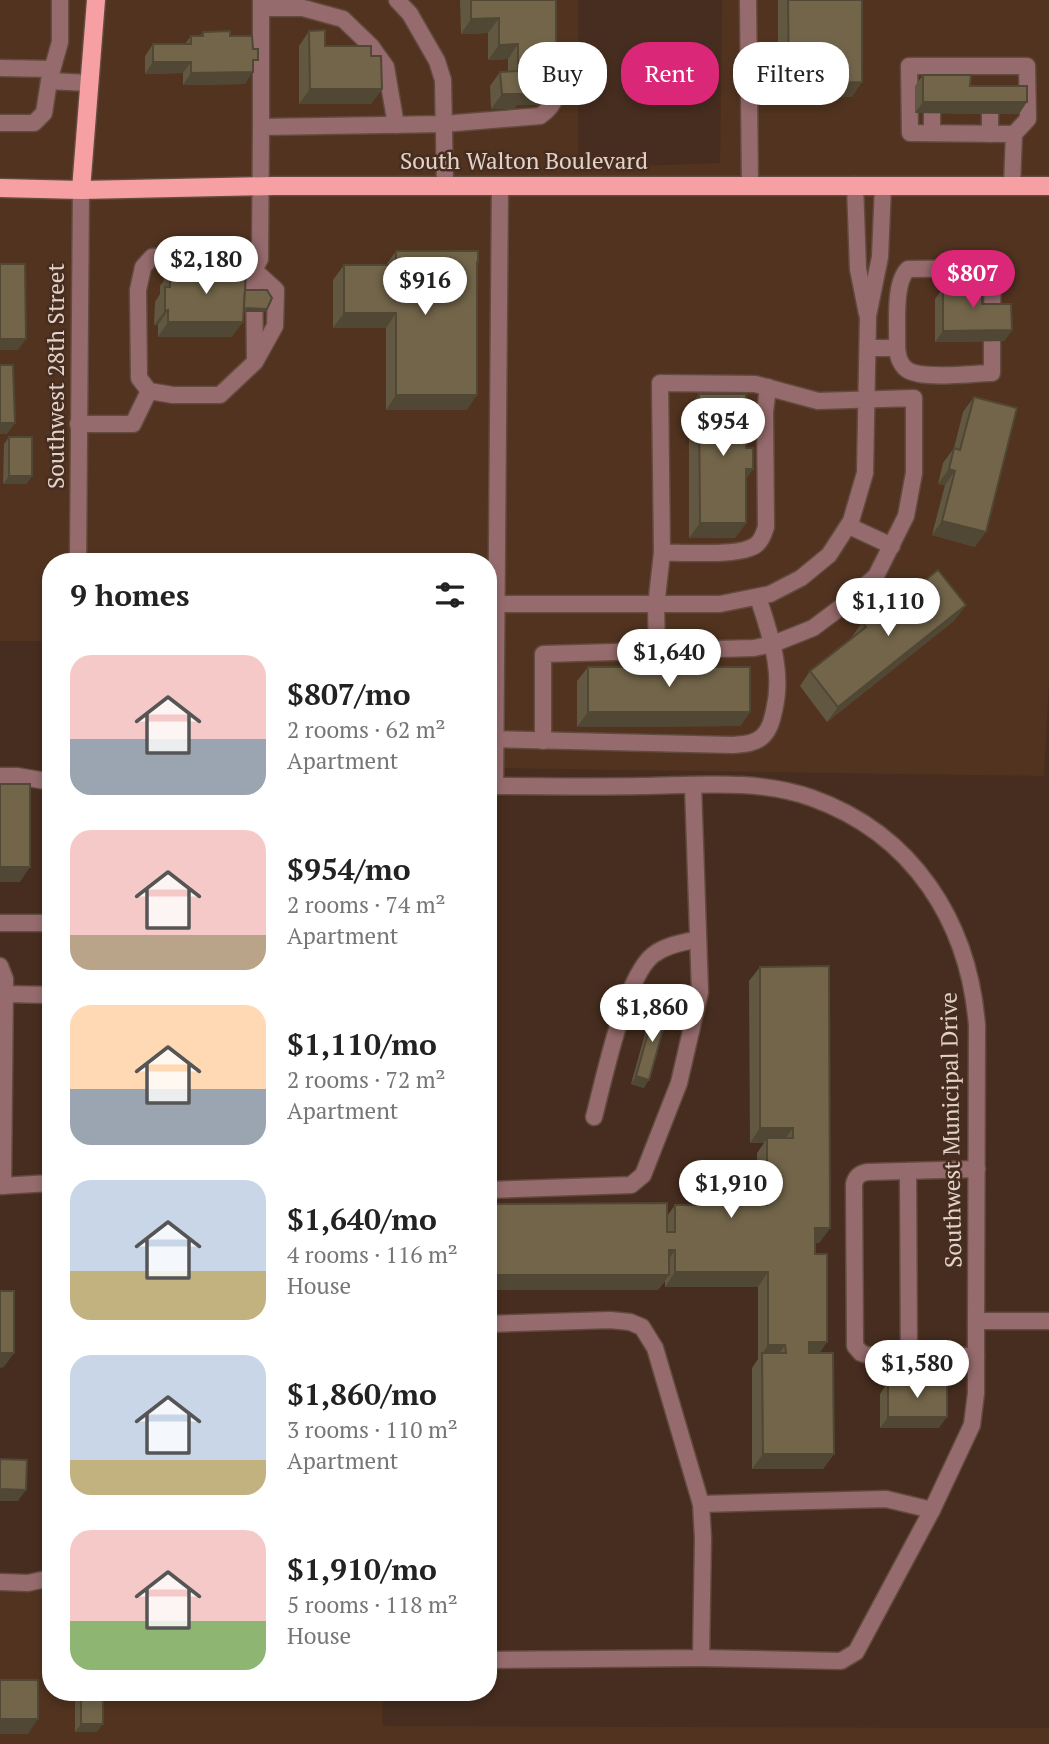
<!DOCTYPE html>
<meta charset="utf-8">
<style>
:root{--surface:#fff;--page:#f6f6f6;--text:#222;--muted:#767676;--accent:#db2777}
body{margin:0;font-family:"PT Serif",serif;background:var(--page);color:var(--text);height:100vh;display:flex;flex-direction:column;font-size:26px;white-space:nowrap}
*{box-sizing:border-box;margin:0}
p{font-size:23px;color:var(--muted)}
.icon{flex:none;width:38px;height:38px;fill:none;stroke:currentColor;stroke-width:2;stroke-linecap:round;stroke-linejoin:round}
.map{position:relative;flex:1;overflow:hidden}
.side{position:absolute;left:42px;top:553px;width:455px;height:1148px;display:flex;flex-direction:column;background:var(--surface);border-radius:28px;box-shadow:0 4px 10px #0003}
.side>*{flex:none}
.top-card{position:absolute;left:518px;top:42px;width:425px;height:63px;display:flex;gap:14px}
.price{position:absolute;translate:-50% -60px;padding:0 16px;border-radius:24px;background:#fff;color:#222;font-size:23px;line-height:46px;filter:drop-shadow(0 2px 4px #0008)}
.price::after{content:'';position:absolute;left:50%;top:42px;width:21px;height:16px;margin-left:-10px;background:inherit;clip-path:polygon(0 0,100% 0,50% 100%)}
.price.active{background:var(--accent);color:#fff}
ul{padding:0;list-style:none}
li{display:flex;align-items:center;gap:21px;height:175px;padding:0 28px}
li span{display:grid;place-items:center;flex:none;width:196px;height:140px;border-radius:21px;color:#555}
li>.icon{margin-inline-start:auto}
span .icon{width:84px;height:84px;fill:#fffc;stroke-width:1}
li b{font-size:30px}
h2{display:flex;justify-content:space-between;align-items:center;height:84px;padding:0 28px;font-size:30px}
.pill{padding:0 24px;border-radius:28px;background:var(--surface);box-shadow:0 4px 10px #0003;font-size:24px;line-height:63px}
.pill.active{background:var(--accent);color:#fff}
.map>svg:first-child{display:block}
.built{fill:#513320}
.lines{fill:none;stroke-linecap:round;stroke-linejoin:round}
.minor-casing{stroke:#624b3e;stroke-width:19}
.major-casing{stroke:#624b3e;stroke-width:21}
.minor{stroke:#966b6d;stroke-width:16}
.major{stroke:#f7a0a4;stroke-width:18}
.wall{fill:#625740}
.shaded-wall{fill:#504734}
.building{fill:#72654a;stroke:#504734;stroke-width:2}
.labels{text-anchor:middle;stroke-width:5;stroke-linejoin:round;paint-order:stroke}
.street-label{font-size:23px;fill:#e2d2c9;stroke:#462d1f}
</style>
<div class="map">
<svg width="1049" height="1744" viewBox="0 0 1049 1744">
<rect width="100%" height="100%" fill="#462d1f"/>
<g class="built">
<polygon points="0,0 578,0 578,168 720,163 722,0 1049,0 1049,681 1044,776 488,768 488,562 51,562 51,641 0,641"/>
<polygon points="0,1591 51,1591 51,1692 382,1692 383,1726 1049,1728 1049,1744 0,1744"/>
</g>
<g class="lines">
<defs>
<g id="minor">
<polyline points="397,0 410,14 437,61 443,80 445,186"/>
<polyline points="748,0 750,185"/>
<polyline points="261,8 303,8 343,19 371,46 386,67 396,125"/>
<polyline points="0,68 52,69"/>
<polyline points="49,81 60,42 60,0"/>
<polyline points="932,113 932,133"/>
<polyline points="0,123 34,123 44,113 49,81 89,83"/>
<polyline points="261,127 261,0"/>
<polyline points="990,134 990,113"/>
<polyline points="855,185 858,269 867,314"/>
<polyline points="1012,186 1014,134 1028,119 1027,66 909,66 910,133 1014,134"/>
<path d="M254 270 276 290 275 326 255 362 220 395H173L149 391 139 378 138 290 143 267 152 257 184 255 230 257 254 270 260 259 261 127 443 124 540 116C564 100 556 80 555 55"/>
<polyline points="254,270 255,360"/>
<path d="M868 348H897C898 327 893 283 908 269L993 268 992 315"/>
<path d="M897 348C898 356 899 362 905 368 918 381 973 373 992 373V342"/>
<polyline points="78,424 133,424 149,391"/>
<polyline points="849,526 892,546"/>
<path d="M662 553C684 552 731 556 750 548 760 545 763 536 766 527L765 412 768 387"/>
<polyline points="78,562 81,190"/>
<polyline points="488,604 720,604 770,594 801,578 829,555 851,521 865,473 868,316 880,257 883,186"/>
<path d="M488 739 732 745C743 744 755 744 763 736 770 729 772 720 774 711 784 671 770 635 758 597"/>
<polyline points="543,741 543,654 754,648 773,644 813,628 841,607 876,576 906,516 914,473 914,398 818,401 755,384 660,383 662,553 656,606 657,652"/>
<polyline points="0,776 17,776 51,782"/>
<path d="M488 786C540 786 591 787 643 786 698 785 759 779 812 798 913 834 969 922 977 1026L976 1321H1049"/>
<polyline points="495,786 500,185"/>
<polyline points="0,923 51,923"/>
<polyline points="0,966 5,979 3,1186"/>
<polyline points="0,998 5,994 51,995"/>
<path d="M594 1117C604 1079 625 977 653 955 666 945 682 943 698 939"/>
<polyline points="908,1171 909,1355"/>
<polyline points="0,1186 51,1183"/>
<polyline points="488,1190 631,1185 643,1175 679,1083 700,992 693,785"/>
<polyline points="488,1324 610,1320 630,1322 642,1327 655,1348 701,1504 703,1538 701,1658 488,1660"/>
<path d="M976 1356 867 1355 861 1353 855 1346 854 1184C856 1176 860 1173 868 1172L977 1169"/>
<polyline points="701,1504 886,1499 932,1510"/>
<polyline points="0,1582 28,1583 51,1578"/>
<polyline points="701,1658 841,1661 856,1652 932,1510 972,1425 976,1393 976,1321"/>
</g>
<g id="major">
<polyline points="0,188 81,190 273,186 1049,186"/>
<polyline points="81,190 96,0"/>
</g>
</defs>
<use href="#minor" class="minor-casing"/>
<use href="#major" class="major-casing"/>
<use href="#minor" class="minor"/>
<use href="#major" class="major"/>
</g>
<g class="wall">
<polygon points="460,0 556,0 556,87 545,102 542,102 540,105 517,105 514,109 491,109 490,86 500,72 508,71 508,59 488,60 488,33 461,34"/>
<polygon points="778,0 862,0 852,97 778,98"/>
<polygon points="309,31 325,46 371,56 382,89 371,104 299,104 299,46"/>
<polygon points="203,32 230,36 253,67 245,84 183,85 183,73 145,74 145,56 153,44 185,44 191,36 200,36"/>
<polygon points="923,75 970,86 1019,114 915,113 915,86"/>
<polygon points="396,251 477,264 467,410 386,410 386,328 333,328 333,280 344,265 386,265"/>
<polygon points="170,271 245,290 265,312 243,312 232,337 158,337 158,325 154,325 155,302 160,294 160,286"/>
<polygon points="950,280 975,288 982,304 1012,330 1004,341 935,342 935,299 943,288 945,288"/>
<polygon points="699,394 746,480 746,523 735,538 689,538 689,409"/>
<polygon points="974,397 975,547 932,535 945,485 938,484 943,463 954,448 963,412"/>
<polygon points="9,437 32,476 26,484 3,484 4,444"/>
<polygon points="882,615 955,620 827,722 800,686 810,671 853,638 852,637 862,622"/>
<polygon points="659,660 679,667 750,712 740,726 577,727 577,681 588,667 655,667"/>
<polygon points="760,967 830,1228 819,1243 815,1243 820,1353 834,1454 823,1469 752,1469 752,1368 758,1359 758,1287 665,1287 665,1281 658,1290 667,1216 675,1205 757,1205 757,1153 764,1143 750,1143 749,981"/>
<polygon points="655,1008 644,1088 631,1084 650,1016"/>
<polygon points="888,1382 939,1428 880,1428 880,1394"/>
<polygon points="75,1692 103,1692 97,1732 75,1732"/>
</g>
<g class="shaded-wall">
<polygon points="499,18 488,33 461,34 471,19"/>
<polygon points="518,44 508,59 488,60 499,45"/>
<polygon points="153,62 191,62 183,73 145,74"/>
<polygon points="253,72 245,84 183,85 191,73"/>
<polygon points="862,82 852,97 778,98 789,83"/>
<polygon points="550,87 556,87 545,102 542,102 540,105 517,105 514,109 491,109 502,94"/>
<polygon points="310,89 382,89 371,104 299,104"/>
<polygon points="923,102 1027,102 1019,114 915,113"/>
<polygon points="238,308 267,309 265,312 235,312"/>
<polygon points="168,310 158,325 154,325 165,311"/>
<polygon points="344,313 396,313 386,328 333,328"/>
<polygon points="168,322 243,322 232,337 158,337"/>
<polygon points="1012,330 1004,341 935,342 943,331"/>
<polygon points="0,339 26,339 18,350 0,350"/>
<polygon points="396,395 477,395 467,410 386,410"/>
<polygon points="0,423 15,423 7,434 0,434"/>
<polygon points="746,469 753,469 743,484"/>
<polygon points="949,469 955,471 945,485 938,484"/>
<polygon points="9,476 32,476 26,484 3,484"/>
<polygon points="942,521 986,532 975,547 932,535"/>
<polygon points="700,523 746,523 735,538 689,538"/>
<polygon points="966,605 955,620 827,722 838,707"/>
<polygon points="588,712 750,712 740,726 577,727"/>
<polygon points="0,867 30,867 20,882 0,882"/>
<polygon points="636,1076 649,1080 644,1088 631,1084"/>
<polygon points="760,1128 793,1128 782,1143 767,1138 764,1143 750,1143"/>
<polygon points="815,1228 830,1228 819,1243 805,1243"/>
<polygon points="669,1250 675,1250 665,1265"/>
<polygon points="675,1272 768,1272 758,1287 665,1287"/>
<polygon points="488,1275 669,1275 658,1290 488,1290"/>
<polygon points="809,1342 827,1342 817,1357 799,1357"/>
<polygon points="768,1345 785,1345 775,1360 762,1354"/>
<polygon points="0,1353 14,1353 4,1367 0,1368"/>
<polygon points="888,1417 947,1417 939,1428 880,1428"/>
<polygon points="763,1454 834,1454 823,1469 752,1469"/>
<polygon points="0,1489 26,1490 18,1501 0,1501"/>
<polygon points="0,1719 38,1719 28,1734 0,1734"/>
<polygon points="81,1724 103,1724 97,1732 75,1732"/>
</g>
<g class="building">
<polygon points="471,0 556,0 556,87 550,87 551,90 524,90 524,94 502,94 500,72 518,71 518,44 499,45 499,18 471,19"/>
<polygon points="788,0 862,0 862,82 789,83"/>
<polygon points="325,30 325,46 371,46 371,56 381,56 382,89 310,89 309,31"/>
<polygon points="230,31 230,36 252,36 253,49 258,49 258,60 253,60 253,72 191,73 191,62 153,62 153,44 191,44 191,36 203,36 203,32"/>
<polygon points="923,75 971,75 970,86 1027,86 1027,102 923,102"/>
<polygon points="396,251 478,251 478,262 477,262 477,395 396,395 396,313 344,313 344,265 396,265"/>
<polygon points="0,264 25,264 26,339 0,339"/>
<polygon points="220,266 230,272 246,272 243,322 168,322 168,310 165,311 165,287 170,287 170,271 209,272"/>
<polygon points="950,280 975,280 975,288 982,288 982,304 1011,304 1012,330 943,331 943,288 951,288"/>
<polygon points="245,290 267,290 272,298 267,309 244,308"/>
<polygon points="0,365 13,365 15,423 0,423"/>
<polygon points="699,394 746,394 746,448 753,448 753,469 746,469 746,523 700,523"/>
<polygon points="974,397 1017,408 986,532 942,521 955,471 949,469 954,448 960,450"/>
<rect x="9" y="437" width="23" height="39"/>
<polygon points="938,570 966,605 838,707 810,671 866,627 862,622 878,610 882,615"/>
<polygon points="659,660 679,660 679,667 750,667 750,712 588,712 588,667 659,667"/>
<rect x="0" y="784" width="30" height="83"/>
<polygon points="829,966 830,1228 815,1228 815,1254 827,1254 827,1342 809,1342 809,1353 833,1353 834,1454 763,1454 762,1353 786,1353 785,1345 768,1345 768,1272 675,1272 675,1250 669,1250 669,1275 488,1275 488,1204 667,1203 667,1232 675,1232 675,1205 767,1205 767,1138 793,1138 793,1128 760,1128 760,967"/>
<polygon points="655,1008 668,1012 649,1080 636,1076"/>
<rect x="0" y="1291" width="14" height="62"/>
<rect x="888" y="1382" width="59" height="35"/>
<polygon points="0,1459 27,1460 26,1490 0,1489"/>
<rect x="0" y="1680" width="38" height="39"/>
<rect x="81" y="1692" width="22" height="32"/>
</g>
<g class="labels">
<g class="street-label">
<text x="524" y="169">South Walton Boulevard</text>
<text transform="translate(56 376) rotate(-90)" y="8">Southwest 28th Street</text>
<text transform="translate(951 1130) rotate(-91)" y="8">Southwest Municipal Drive</text>
</g>
</g>
</svg>
<b class="price" style="left:206px;top:296px">$2,180</b>
<b class="price active" style="left:973px;top:310px">$807</b>
<b class="price" style="left:425px;top:317px">$916</b>
<b class="price" style="left:723px;top:458px">$954</b>
<b class="price" style="left:888px;top:638px">$1,110</b>
<b class="price" style="left:669px;top:689px">$1,640</b>
<b class="price" style="left:652px;top:1044px">$1,860</b>
<b class="price" style="left:731px;top:1220px">$1,910</b>
<b class="price" style="left:917px;top:1400px">$1,580</b>
<div class="top-card">
<a class="pill">Buy</a>
<a class="pill active">Rent</a>
<a class="pill">Filters</a>
</div>
<section class="side">
<h2>9 homes<svg class="icon" aria-label="filters" viewBox="0 0 24 24"><path d="M4 7h16M4 17h16"/><circle cx="9" cy="7" r="2"/><circle cx="15" cy="17" r="2"/></svg></h2>
<ul>
<li><span style="background:linear-gradient(#f6c9c9 60%,#9aa5b1 0)"><svg class="icon" aria-label="home" viewBox="0 0 24 24"><path d="M3 11l9-7 9 7M6 9v11h12V9"/></svg></span><div><b>$807/mo</b><p>2 rooms · 62 m²</p><p>Apartment</p></div></li>
<li><span style="background:linear-gradient(#f6c9c9 75%,#b9a48a 0)"><svg class="icon" aria-label="home" viewBox="0 0 24 24"><path d="M3 11l9-7 9 7M6 9v11h12V9"/></svg></span><div><b>$954/mo</b><p>2 rooms · 74 m²</p><p>Apartment</p></div></li>
<li><span style="background:linear-gradient(#ffd9b3 60%,#9aa5b1 0)"><svg class="icon" aria-label="home" viewBox="0 0 24 24"><path d="M3 11l9-7 9 7M6 9v11h12V9"/></svg></span><div><b>$1,110/mo</b><p>2 rooms · 72 m²</p><p>Apartment</p></div></li>
<li><span style="background:linear-gradient(#c9d6e8 65%,#c2b280 0)"><svg class="icon" aria-label="home" viewBox="0 0 24 24"><path d="M3 11l9-7 9 7M6 9v11h12V9"/></svg></span><div><b>$1,640/mo</b><p>4 rooms · 116 m²</p><p>House</p></div></li>
<li><span style="background:linear-gradient(#c9d6e8 75%,#c2b280 0)"><svg class="icon" aria-label="home" viewBox="0 0 24 24"><path d="M3 11l9-7 9 7M6 9v11h12V9"/></svg></span><div><b>$1,860/mo</b><p>3 rooms · 110 m²</p><p>Apartment</p></div></li>
<li><span style="background:linear-gradient(#f6c9c9 65%,#8fb573 0)"><svg class="icon" aria-label="home" viewBox="0 0 24 24"><path d="M3 11l9-7 9 7M6 9v11h12V9"/></svg></span><div><b>$1,910/mo</b><p>5 rooms · 118 m²</p><p>House</p></div></li>
</ul>
</section>
</div>
